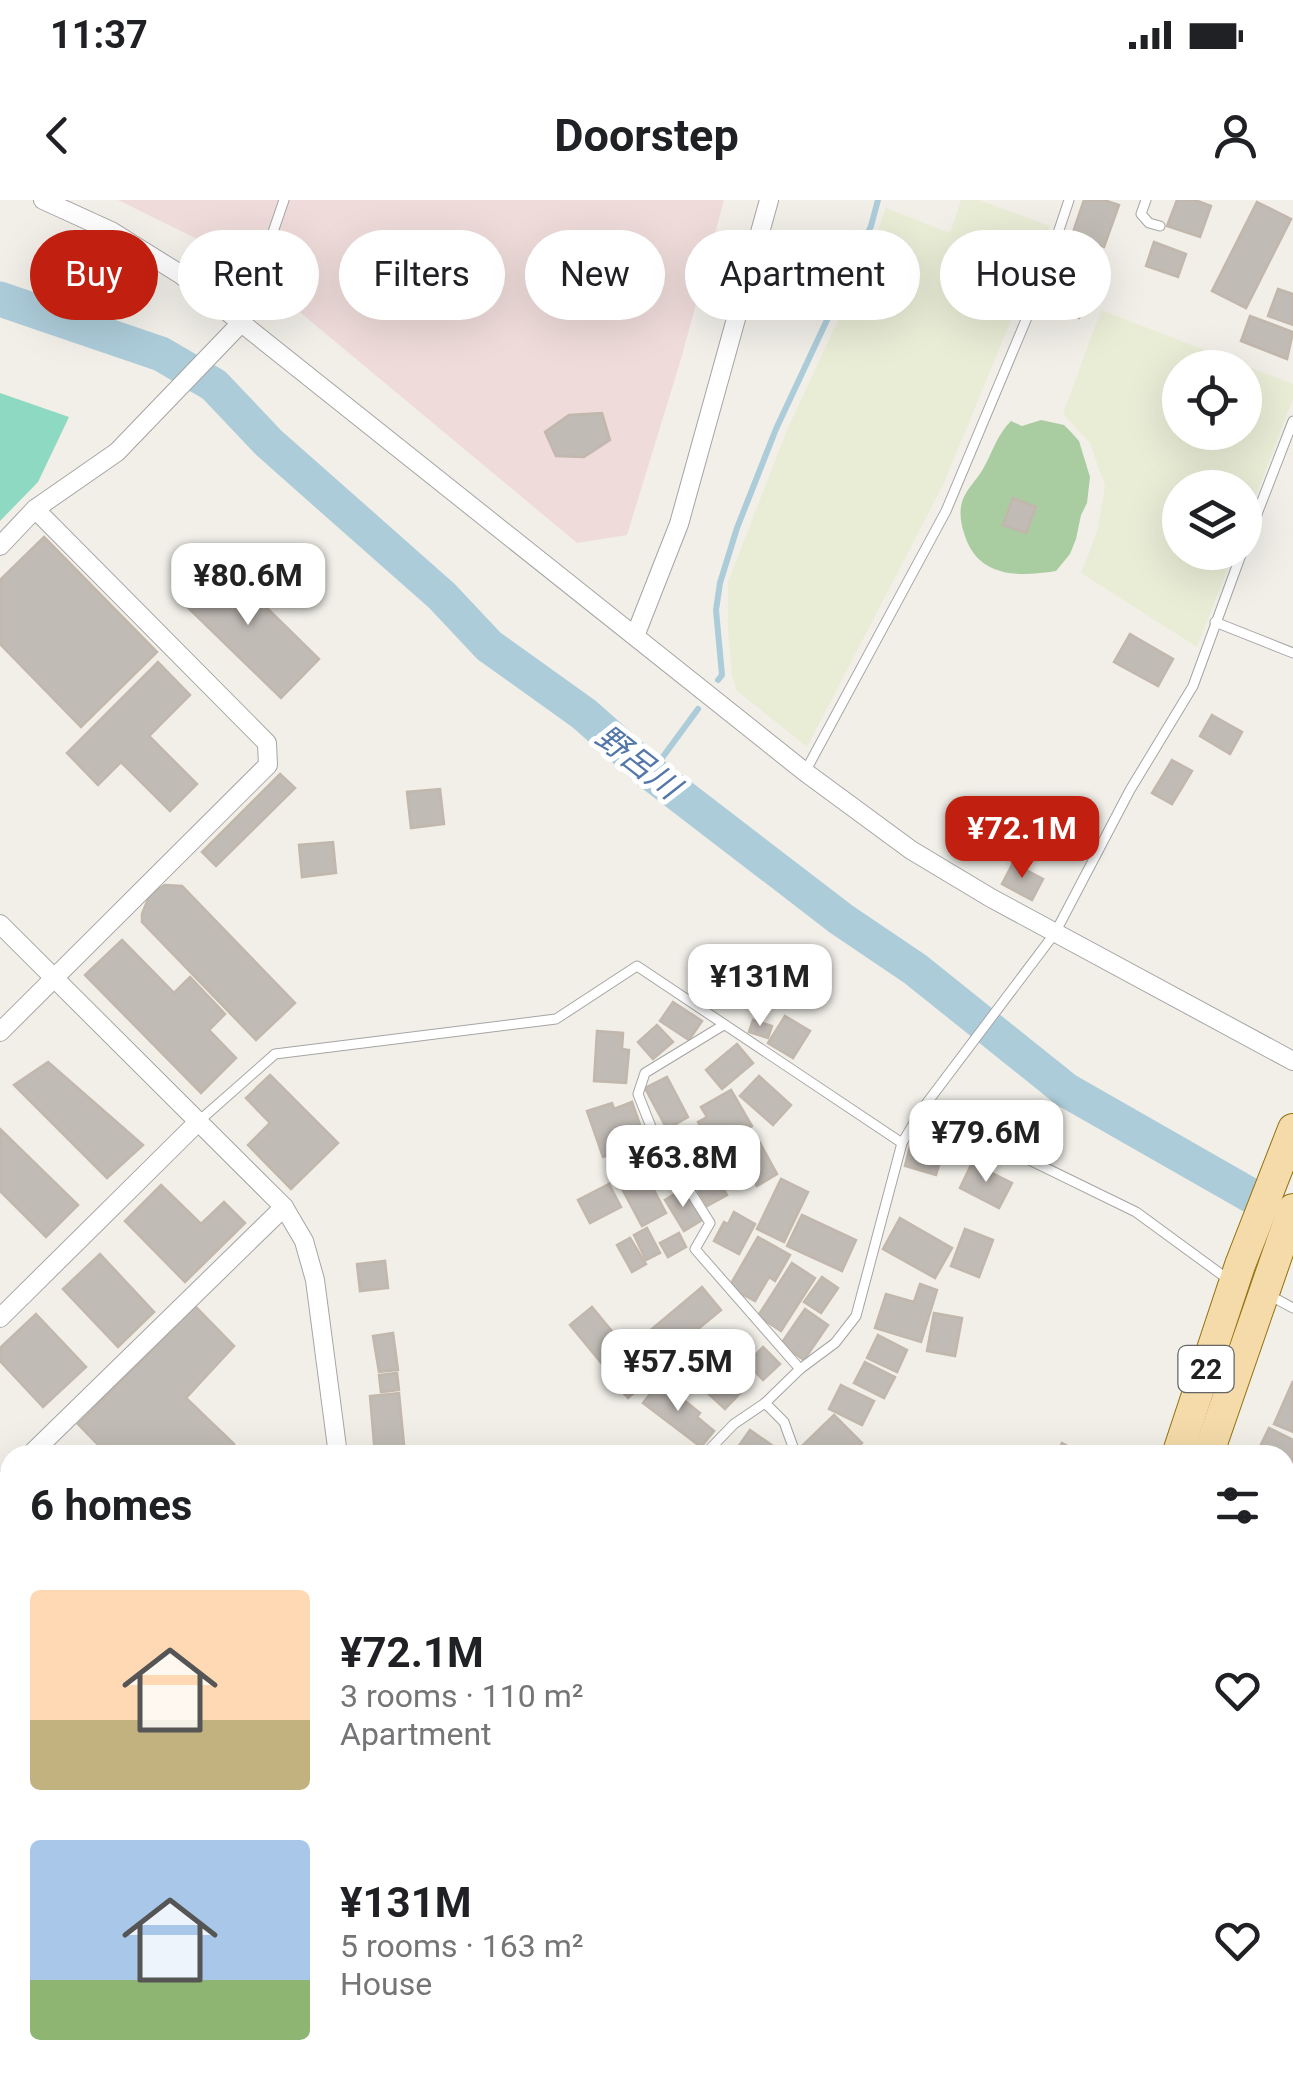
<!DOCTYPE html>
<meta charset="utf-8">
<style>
:root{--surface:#fff;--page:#f6f6f6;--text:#202124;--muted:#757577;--accent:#c12011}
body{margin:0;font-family:Roboto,"Noto Sans JP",sans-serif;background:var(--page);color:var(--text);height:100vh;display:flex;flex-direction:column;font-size:38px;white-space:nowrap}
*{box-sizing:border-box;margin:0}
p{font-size:32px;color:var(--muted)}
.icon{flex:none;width:55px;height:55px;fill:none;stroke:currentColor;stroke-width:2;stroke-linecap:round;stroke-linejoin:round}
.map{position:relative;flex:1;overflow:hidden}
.drawer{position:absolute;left:0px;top:1245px;width:1295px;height:642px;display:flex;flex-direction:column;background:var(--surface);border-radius:30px 30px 0 0;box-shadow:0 10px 40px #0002}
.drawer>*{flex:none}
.banner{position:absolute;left:30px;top:30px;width:1235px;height:90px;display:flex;gap:20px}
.tools{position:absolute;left:1162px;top:150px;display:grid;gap:20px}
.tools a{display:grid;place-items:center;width:100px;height:100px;border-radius:50%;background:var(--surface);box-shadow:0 10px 40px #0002;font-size:50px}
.price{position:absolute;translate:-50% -85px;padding:0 22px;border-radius:20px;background:#fff;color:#222;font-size:32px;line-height:65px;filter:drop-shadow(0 2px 5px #0008)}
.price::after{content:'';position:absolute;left:50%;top:60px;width:30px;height:22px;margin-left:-15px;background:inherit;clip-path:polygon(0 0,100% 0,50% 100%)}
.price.active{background:var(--accent);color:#fff}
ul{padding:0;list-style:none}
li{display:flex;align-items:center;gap:30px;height:250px;padding:0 30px}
li span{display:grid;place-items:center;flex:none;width:280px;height:200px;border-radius:10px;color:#555}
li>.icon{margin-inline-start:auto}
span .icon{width:120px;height:120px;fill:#fffc;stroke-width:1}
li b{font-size:42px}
h2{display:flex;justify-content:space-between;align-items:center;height:120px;padding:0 30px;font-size:42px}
.pill{padding:0 35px;border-radius:45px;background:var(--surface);box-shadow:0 10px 40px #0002;font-size:35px;line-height:90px}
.pill.active{background:var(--accent);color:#fff}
.status{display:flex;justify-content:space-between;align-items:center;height:70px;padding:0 50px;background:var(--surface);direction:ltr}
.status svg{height:28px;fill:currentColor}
header{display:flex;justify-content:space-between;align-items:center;height:130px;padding:0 30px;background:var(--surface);font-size:45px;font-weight:700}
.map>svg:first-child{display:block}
.commercial{fill:#efdcda}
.farmland{fill:#e9edd6;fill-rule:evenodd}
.forest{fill:#aacca1}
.pitch{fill:#8dd9c2}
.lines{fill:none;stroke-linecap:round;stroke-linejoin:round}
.stream{stroke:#adccda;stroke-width:6}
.river{stroke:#adccda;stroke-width:35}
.building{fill:#c1bbb5;stroke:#c1b7ac;stroke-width:2.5}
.service-casing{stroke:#a5a5a5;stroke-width:11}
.minor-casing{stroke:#a5a5a5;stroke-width:20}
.primary-casing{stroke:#92710c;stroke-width:32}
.service{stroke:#fff;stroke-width:9}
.minor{stroke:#fff;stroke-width:18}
.primary{stroke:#f5dba9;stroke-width:30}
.labels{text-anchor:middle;stroke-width:10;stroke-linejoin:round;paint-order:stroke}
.shield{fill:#fff;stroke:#646464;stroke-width:2.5}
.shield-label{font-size:28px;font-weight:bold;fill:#212121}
.water-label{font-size:32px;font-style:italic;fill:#5477aa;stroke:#fff}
</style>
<div class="status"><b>11:37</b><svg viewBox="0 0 49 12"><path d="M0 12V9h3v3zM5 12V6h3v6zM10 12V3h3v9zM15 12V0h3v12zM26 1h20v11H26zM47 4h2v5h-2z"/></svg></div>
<header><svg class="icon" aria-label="back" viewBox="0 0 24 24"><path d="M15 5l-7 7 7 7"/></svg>Doorstep<svg class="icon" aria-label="person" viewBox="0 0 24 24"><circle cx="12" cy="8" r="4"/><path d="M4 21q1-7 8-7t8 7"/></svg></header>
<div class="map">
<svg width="1293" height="1887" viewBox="0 0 1293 1887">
<rect width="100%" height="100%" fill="#f1efe8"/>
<polygon class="commercial" points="118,0 724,0 681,159 627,335 577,343 284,99 195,38"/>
<g class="farmland">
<polygon points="961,0 979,0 1050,26 943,285 807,547 737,491 732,476 728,430 728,382 787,230 868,56 886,8 950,33"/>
<path d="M1101 110 1293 184V199L1245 323V288H1180V352L1234 353 1197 447 1081 373 1097 332 1105 286 1090 243 1063 214ZM1180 168H1245V232H1180Z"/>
<polygon points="420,1878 900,1878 896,1887 421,1887"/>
</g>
<path class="forest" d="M1041 220 1064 225 1071 232 1079 241 1090 277 1087 303 1081 315 1076 339 1070 354 1056 371C1018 377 977 378 964 333 961 324 959 312 962 302 966 289 977 280 983 269 993 251 997 235 1011 221L1022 226Z"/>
<polygon class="pitch" points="0,193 69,217 38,282 0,321"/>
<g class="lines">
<g class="stream">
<polyline points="718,480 722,475 716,410 720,383 737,328 776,229 871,26 878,0"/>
<polyline points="651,573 698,509"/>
</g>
<polyline class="river" points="0,99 161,154 214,185 269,243 442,396 489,446 584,514 651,573 841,719 915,769 1066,890 1292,1019"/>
</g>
<g class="building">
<polygon points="1084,0 1104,0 1119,5 1104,47 1072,35"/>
<polygon points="1177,0 1195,0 1211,6 1200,37 1167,26"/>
<polygon points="1257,2 1291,19 1246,108 1212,91"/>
<polygon points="1154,42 1186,54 1178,77 1146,66"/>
<polygon points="1053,73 1091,87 1079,118 1040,104"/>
<polygon points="1278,89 1293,94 1293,125 1268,116"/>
<polygon points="1250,116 1293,132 1287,159 1241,141"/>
<polygon points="602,213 610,240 584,257 556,256 545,232 569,215"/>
<polygon points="1013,298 1036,307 1026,333 1003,325"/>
<polygon points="44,337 157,452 81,527 0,444 0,380"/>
<polygon points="216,358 319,459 281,498 177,397"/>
<polygon points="1130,434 1173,459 1158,486 1114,462"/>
<polygon points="158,462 190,495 149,536 197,584 170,611 121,562 98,585 67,553"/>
<polygon points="1212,515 1242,532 1230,554 1200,536"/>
<polygon points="1172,560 1192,571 1172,604 1152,593"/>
<polygon points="280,574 295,588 216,666 202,652"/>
<polygon points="440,589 444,624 411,628 407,592"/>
<polygon points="333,642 336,673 302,677 299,645"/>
<polygon points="1013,663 1043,679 1032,700 1002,684"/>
<polygon points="165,685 182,686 295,803 256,840 142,722 142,714 150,694"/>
<polygon points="122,740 174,793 190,777 225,814 209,830 236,858 201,893 85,775"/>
<polygon points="673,802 702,821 689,840 660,821"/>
<polygon points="785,816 810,831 793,858 768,843"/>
<polygon points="753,820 772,826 768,838 749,832"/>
<polygon points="657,825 673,842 653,859 638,842"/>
<polygon points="597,831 623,833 622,849 629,850 626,883 594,881"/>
<polygon points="737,844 753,863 722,889 706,870"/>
<polygon points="48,862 143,945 107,978 14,885"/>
<polygon points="270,875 338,943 291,989 248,945 270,923 246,898"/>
<polygon points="759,876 791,905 773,925 740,896"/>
<polygon points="667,877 688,917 667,929 645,888"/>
<polygon points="731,890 752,926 732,938 739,948 730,956 687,981 665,942 685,930 691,940 704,932 698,922 707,917 701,907"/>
<polygon points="632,902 646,942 603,957 587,911 612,903 614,909"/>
<polygon points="0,929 78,1005 46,1037 0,991"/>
<polygon points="760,943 777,974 757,986 739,954"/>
<polygon points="910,946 942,955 936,975 905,966"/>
<polygon points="636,956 666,1013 642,1026 611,968"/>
<polygon points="972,963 1012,983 999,1008 960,988"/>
<polygon points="712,970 727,995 707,1006 693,981"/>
<polygon points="781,979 808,992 784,1042 757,1029"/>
<polygon points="609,984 621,1007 590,1023 578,1000"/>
<polygon points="161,985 201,1024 224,1002 245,1023 185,1082 125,1021"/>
<polygon points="683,989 702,1020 684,1031 665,1000"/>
<polygon points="734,1012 755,1024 739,1054 714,1041 724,1022 728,1024"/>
<polygon points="802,1015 856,1040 842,1071 787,1046"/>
<polygon points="900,1018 952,1048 935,1078 883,1049"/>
<polygon points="647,1028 660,1053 646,1060 634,1035"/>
<polygon points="965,1029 993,1040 979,1077 951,1066"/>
<polygon points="679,1033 686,1047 668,1057 660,1043"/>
<polygon points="758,1037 790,1055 775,1081 769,1077 755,1101 729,1087"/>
<polygon points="630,1038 646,1064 632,1072 617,1045"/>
<polygon points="100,1054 154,1112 118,1147 63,1089"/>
<polygon points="385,1061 388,1088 360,1091 357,1064"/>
<polygon points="792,1063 815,1078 781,1131 758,1116"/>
<polygon points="822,1077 838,1088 821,1113 804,1102"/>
<polygon points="920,1084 937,1090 921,1142 875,1128 886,1094 914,1102"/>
<polygon points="702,1087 721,1110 670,1152 652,1129"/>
<polygon points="195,1106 234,1146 186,1198 234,1244 223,1255 108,1255 78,1224"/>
<polygon points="592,1107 625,1147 603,1165 570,1125"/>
<polygon points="805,1109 828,1125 804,1160 781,1144"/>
<polygon points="934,1113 962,1118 955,1156 927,1151"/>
<polygon points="36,1114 86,1167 43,1207 0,1161 0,1148"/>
<polygon points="393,1133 398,1170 379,1172 373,1136"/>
<polygon points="878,1135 907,1150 897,1172 867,1158"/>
<polygon points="695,1144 743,1190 725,1209 676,1164"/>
<polygon points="635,1145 659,1171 628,1198 605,1172"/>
<polygon points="763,1147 780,1164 763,1180 747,1163"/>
<polygon points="865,1162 895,1177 884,1198 854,1183"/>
<polygon points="397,1173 399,1190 381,1192 379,1175"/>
<polygon points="660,1181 700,1213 697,1217 714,1231 701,1247 643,1203"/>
<polygon points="1293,1181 1293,1232 1274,1224"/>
<polygon points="841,1185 874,1201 862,1225 829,1209"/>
<polygon points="399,1193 405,1255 375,1255 370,1196"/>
<polygon points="834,1215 862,1243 849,1255 813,1255 803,1245"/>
<polygon points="1269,1228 1293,1240 1292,1284 1285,1281 1285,1255 1256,1255"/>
<polygon points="750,1230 776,1248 771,1255 733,1254"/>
<polygon points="1062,1243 1084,1255 1056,1255"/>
<polygon points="10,1290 10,1432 0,1422 0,1300"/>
<polygon points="1285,1328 1293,1333 1293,1373 1285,1369"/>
<polygon points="1285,1472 1293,1480 1291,1502 1285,1497"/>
<polygon points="0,1505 10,1515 10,1550 0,1560"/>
<polygon points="0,1729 10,1738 10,1772 0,1783"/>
<polygon points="1292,1754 1293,1755 1293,1778 1285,1773 1285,1764"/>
<polygon points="10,1785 10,1869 0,1860 0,1796"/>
<polygon points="1293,1814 1293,1845 1285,1840 1285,1826"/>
<polygon points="19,1878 138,1878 129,1887 29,1887"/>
<polygon points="296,1878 363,1878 365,1887 298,1887"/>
<polygon points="1151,1878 1184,1878 1181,1887 1149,1884"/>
</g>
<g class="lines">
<defs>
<g id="service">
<polyline points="1146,0 1141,14 1149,23 1160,26"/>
<polyline points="242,122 284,0"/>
<polyline points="1245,345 1293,221"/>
<polyline points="1215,422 1293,453"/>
<polyline points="805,572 946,311 1041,84 1069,0"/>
<polyline points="722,826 645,873 638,894 653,932 710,1023 695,1049 800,1169"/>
<polyline points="923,908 1136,1012 1229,1080"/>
<polyline points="199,921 275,854 556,819 637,766 902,943"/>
<polyline points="1269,1095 1293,1108"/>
<polyline points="765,1203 784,1222 796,1255"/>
<polyline points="704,1255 734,1224 765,1203 800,1169 835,1143 856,1116 902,943 923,908 1055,733 1130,590 1193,486 1242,352"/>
<polyline points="1285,1411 1293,1396"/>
<polyline points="1285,1452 1293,1460"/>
<polyline points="1053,1878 1082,1887"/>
<polyline points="156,1887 165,1878"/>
<polyline points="910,1887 913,1878"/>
<polyline points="1037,1887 1041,1878"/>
</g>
<g id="minor">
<polyline points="43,0 111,31 180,74 805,572 911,650 991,698 1293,861"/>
<polyline points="0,346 35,309 117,252 242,122"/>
<polyline points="635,436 679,324 769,0"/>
<polyline points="0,724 284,1007 304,1041 315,1080 338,1255"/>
<polyline points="0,832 268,565 267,543 35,309"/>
<polyline points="0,1118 199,921"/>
<polyline points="30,1255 284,1007"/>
<polyline points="0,1284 10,1275"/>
<polyline points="0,1452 10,1463"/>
<polyline points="0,1625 10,1614"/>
</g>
<g id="primary">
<polyline points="1177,1255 1240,1065 1293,929"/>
<polyline points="1208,1255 1293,1009"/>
<polyline points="960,1887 963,1878"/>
<polyline points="985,1887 989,1878"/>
</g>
</defs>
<use href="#service" class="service-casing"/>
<use href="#minor" class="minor-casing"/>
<use href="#primary" class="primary-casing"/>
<use href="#service" class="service"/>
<use href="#minor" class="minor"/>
<use href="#primary" class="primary"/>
</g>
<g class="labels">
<rect class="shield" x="1178.5" y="1146" width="55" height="46" rx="8"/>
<g class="shield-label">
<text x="1206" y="1179">22</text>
</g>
<g class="water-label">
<text transform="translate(638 562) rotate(38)" y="11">野呂川</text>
</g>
</g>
</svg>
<div class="tools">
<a><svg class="icon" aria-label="locate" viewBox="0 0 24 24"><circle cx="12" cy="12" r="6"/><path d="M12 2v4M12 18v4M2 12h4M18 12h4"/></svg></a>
<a><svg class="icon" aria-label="layers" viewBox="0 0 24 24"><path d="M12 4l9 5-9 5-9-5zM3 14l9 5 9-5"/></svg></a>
</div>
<b class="price" style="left:248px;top:428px">¥80.6M</b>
<b class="price active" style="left:1022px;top:681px">¥72.1M</b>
<b class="price" style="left:760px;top:829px">¥131M</b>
<b class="price" style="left:986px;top:985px">¥79.6M</b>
<b class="price" style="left:683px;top:1010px">¥63.8M</b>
<b class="price" style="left:678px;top:1214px">¥57.5M</b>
<div class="banner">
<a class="pill active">Buy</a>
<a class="pill">Rent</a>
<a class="pill">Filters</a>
<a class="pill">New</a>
<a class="pill">Apartment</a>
<a class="pill">House</a>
</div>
<section class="drawer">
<h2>6 homes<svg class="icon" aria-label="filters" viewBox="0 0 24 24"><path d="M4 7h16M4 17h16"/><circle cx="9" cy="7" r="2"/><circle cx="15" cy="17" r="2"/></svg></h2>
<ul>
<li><span style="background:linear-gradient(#ffd9b3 65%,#c2b280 0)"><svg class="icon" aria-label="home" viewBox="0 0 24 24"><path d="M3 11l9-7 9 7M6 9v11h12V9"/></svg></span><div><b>¥72.1M</b><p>3 rooms · 110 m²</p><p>Apartment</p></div><svg class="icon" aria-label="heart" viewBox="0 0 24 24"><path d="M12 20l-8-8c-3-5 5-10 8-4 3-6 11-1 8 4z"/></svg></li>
<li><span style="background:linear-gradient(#a9c7e8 70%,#8fb573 0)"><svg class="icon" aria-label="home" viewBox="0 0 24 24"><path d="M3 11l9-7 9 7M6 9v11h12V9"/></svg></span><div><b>¥131M</b><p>5 rooms · 163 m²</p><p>House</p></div><svg class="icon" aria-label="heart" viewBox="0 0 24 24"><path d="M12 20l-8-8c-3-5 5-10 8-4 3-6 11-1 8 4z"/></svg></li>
</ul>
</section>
</div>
